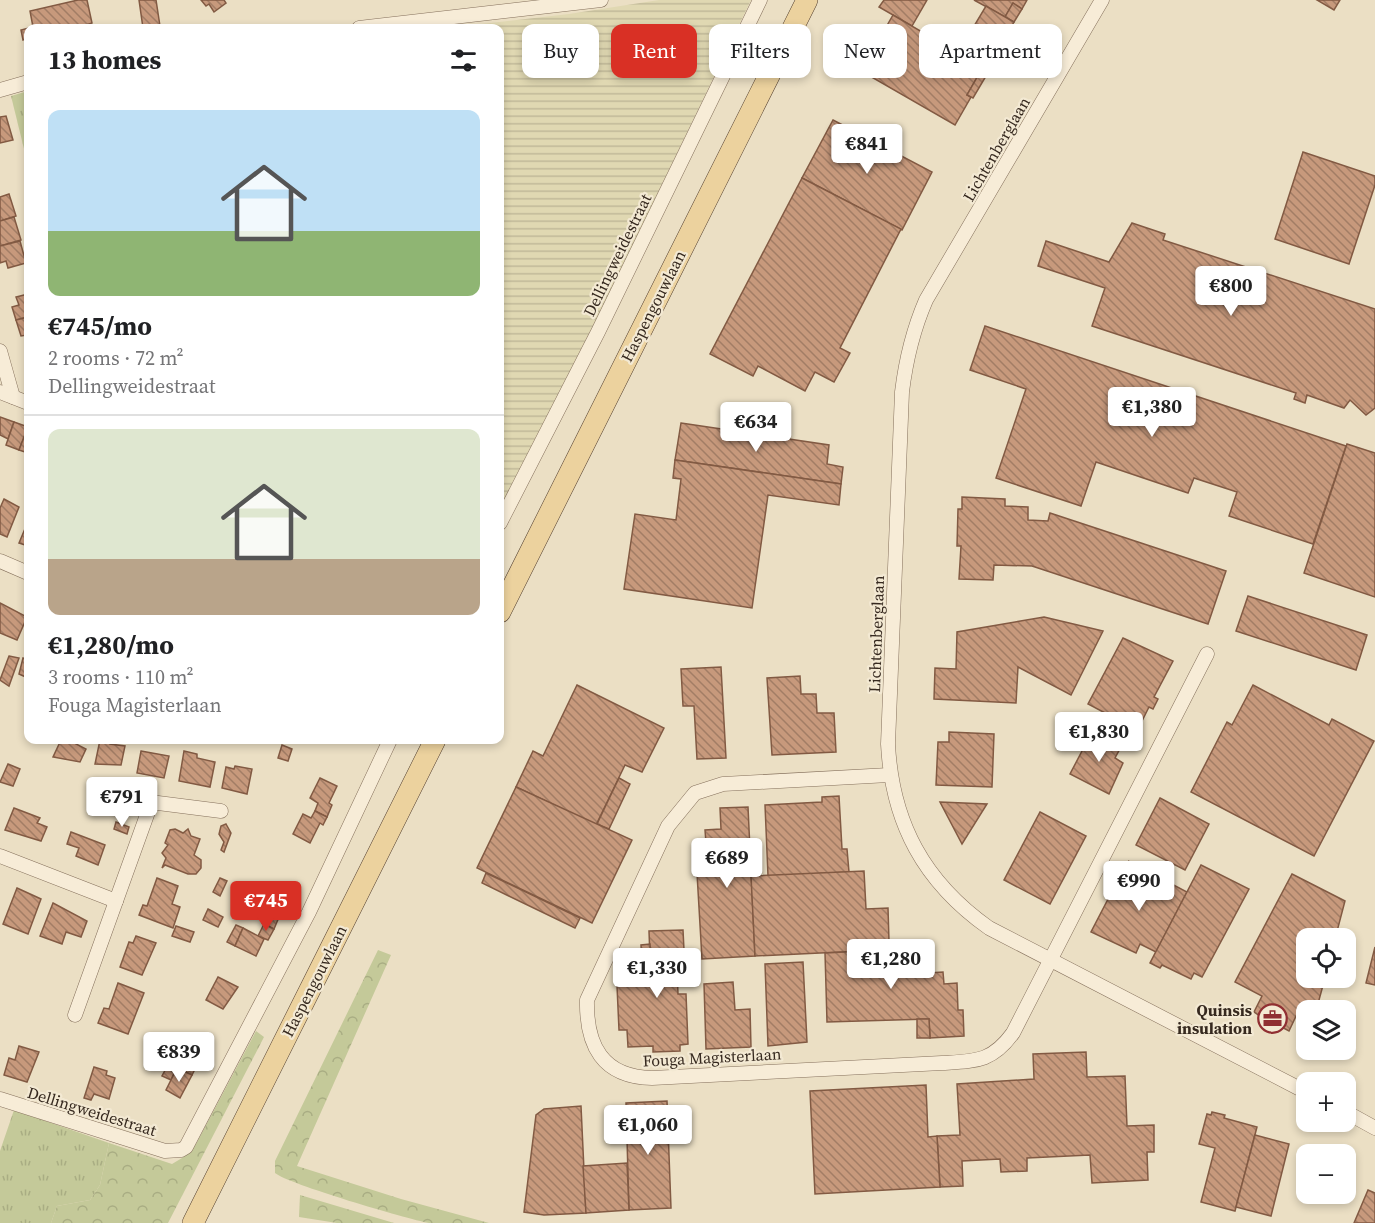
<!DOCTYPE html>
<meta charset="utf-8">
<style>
:root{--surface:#fff;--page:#f6f6f6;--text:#202124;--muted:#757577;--line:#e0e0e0;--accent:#d93025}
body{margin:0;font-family:"Source Serif 4",serif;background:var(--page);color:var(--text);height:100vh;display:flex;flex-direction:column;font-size:22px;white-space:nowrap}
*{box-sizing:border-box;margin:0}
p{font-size:20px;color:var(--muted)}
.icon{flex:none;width:33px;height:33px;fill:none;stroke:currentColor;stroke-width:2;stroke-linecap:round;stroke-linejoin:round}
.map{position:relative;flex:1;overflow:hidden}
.sheet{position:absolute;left:24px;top:24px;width:480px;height:720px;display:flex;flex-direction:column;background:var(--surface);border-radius:12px;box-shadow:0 3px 9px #0003}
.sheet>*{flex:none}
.banner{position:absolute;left:522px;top:24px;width:570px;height:54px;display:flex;gap:12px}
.tools{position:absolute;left:1296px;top:928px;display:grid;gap:12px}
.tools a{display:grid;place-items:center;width:60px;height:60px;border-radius:12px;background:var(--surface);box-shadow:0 3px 9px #0003;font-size:30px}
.price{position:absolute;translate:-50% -51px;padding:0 14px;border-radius:6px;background:#fff;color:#222;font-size:20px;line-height:39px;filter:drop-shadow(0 2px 3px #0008)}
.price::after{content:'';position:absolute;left:50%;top:36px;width:18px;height:14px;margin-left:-9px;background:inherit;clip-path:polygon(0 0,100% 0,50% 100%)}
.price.selected{background:var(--accent);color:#fff}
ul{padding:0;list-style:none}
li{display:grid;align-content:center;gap:12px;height:318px;padding:0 24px}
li+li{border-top:2px solid var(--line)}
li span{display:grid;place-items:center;height:186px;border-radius:12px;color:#555}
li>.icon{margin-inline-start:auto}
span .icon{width:108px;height:108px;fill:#fffc;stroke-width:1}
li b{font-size:26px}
h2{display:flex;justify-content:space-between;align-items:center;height:72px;padding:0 24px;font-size:26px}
.chip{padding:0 21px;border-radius:12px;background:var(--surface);box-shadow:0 3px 9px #0003;font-size:21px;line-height:54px}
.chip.selected{background:var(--accent);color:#fff}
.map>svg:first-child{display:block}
.farmland{fill:url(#farmland-rules)}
.grass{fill:url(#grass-tufts)}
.forest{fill:url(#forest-crowns)}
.building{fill:url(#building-back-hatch);stroke:#825a43;stroke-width:1.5}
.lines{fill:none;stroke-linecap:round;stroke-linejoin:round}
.street-casing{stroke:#85705c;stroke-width:15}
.primary-casing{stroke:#533f30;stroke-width:22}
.street{stroke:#f7ecd7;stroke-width:14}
.primary{stroke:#ecd29e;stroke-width:21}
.labels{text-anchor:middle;stroke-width:4.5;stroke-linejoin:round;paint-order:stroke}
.street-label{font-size:16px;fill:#36291f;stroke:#f3e9d3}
.poi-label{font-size:16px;font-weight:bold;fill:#36291f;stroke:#f3e9d3;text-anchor:end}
</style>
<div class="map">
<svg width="1375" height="1223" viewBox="0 0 1375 1223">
<defs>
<pattern id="farmland-rules" width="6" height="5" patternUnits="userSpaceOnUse" patternTransform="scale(1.5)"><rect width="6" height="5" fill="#e0d8b2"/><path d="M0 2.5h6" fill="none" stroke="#c1b999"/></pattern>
<pattern id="grass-tufts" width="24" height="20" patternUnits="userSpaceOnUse" patternTransform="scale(1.5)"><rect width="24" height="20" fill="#c4c999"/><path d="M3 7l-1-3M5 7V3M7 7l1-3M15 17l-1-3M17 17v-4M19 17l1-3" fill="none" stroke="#a9ad83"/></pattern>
<pattern id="forest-crowns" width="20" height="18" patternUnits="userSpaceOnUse" patternTransform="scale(1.5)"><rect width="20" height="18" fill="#c4c999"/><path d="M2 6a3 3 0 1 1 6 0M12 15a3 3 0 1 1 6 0" fill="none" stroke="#a9ad83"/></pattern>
<pattern id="building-back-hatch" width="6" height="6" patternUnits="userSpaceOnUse" patternTransform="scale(1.5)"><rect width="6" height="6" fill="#c7997c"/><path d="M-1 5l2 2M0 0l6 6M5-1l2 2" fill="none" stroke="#a27d65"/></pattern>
</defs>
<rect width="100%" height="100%" fill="#ebdfc4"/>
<polygon class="farmland" points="659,0 751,0 586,342 500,508 500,28 445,28 569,14"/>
<g class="grass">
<polygon points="28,91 28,165 11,96"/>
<polygon points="14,1110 109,1143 100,1185 90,1200 57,1206 51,1223 0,1223 0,1151"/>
</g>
<g class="forest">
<path d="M378 950 391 955 297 1166 401 1199 489 1223C470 1223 448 1223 429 1223 407 1219 288 1184 275 1173V1161Z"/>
<polygon points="256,1031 264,1037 168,1223 51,1223 57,1206 90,1200 100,1185 109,1143 172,1164 182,1158 196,1144"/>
<polygon points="300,1195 394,1223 337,1223 299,1217"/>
</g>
<g class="building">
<polygon points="78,0 87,0 92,23 77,28 28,28 28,38 23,40 21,30 33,27 30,11"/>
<polygon points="139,0 156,0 160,26 143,28"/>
<polygon points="201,0 224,0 226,3 214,12 209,4 206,6"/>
<polygon points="884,0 927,0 912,26 879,7"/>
<polygon points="974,0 1027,0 1022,9 1013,3 1005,17"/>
<polygon points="1317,0 1340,0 1334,10"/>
<polygon points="1013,3 1022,9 1014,22 1005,17"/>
<polygon points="986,6 1014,22 987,69 983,67 967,95 971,97 955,125 861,71 893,15 958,53"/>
<polygon points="983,67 989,71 973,98 967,95"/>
<polygon points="6,116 13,140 0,143 0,117"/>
<polygon points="833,120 932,172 902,230 802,178"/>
<polygon points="1303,152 1375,176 1375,185 1349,264 1275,239"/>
<polygon points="802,178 901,229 840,348 850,353 834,382 815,372 805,391 758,366 753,376 710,354"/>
<polygon points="9,194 16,216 0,221 0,197"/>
<polygon points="14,217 21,240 0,246 0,221"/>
<polygon points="1132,223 1165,234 1163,240 1375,309 1375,408 1366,415 1350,400 1344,408 1307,395 1305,403 1294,399 1296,393 1092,326 1105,288 1038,266 1046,241 1109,262"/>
<polygon points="20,241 26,263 8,268 6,261 0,263 0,246"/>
<polygon points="28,294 28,317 16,320 12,307 19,305 16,297"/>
<polygon points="28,317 28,339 27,335 21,336 16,320"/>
<polygon points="985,326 1346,446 1313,544 1229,516 1237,492 1194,478 1188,493 1096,462 1081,506 996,478 1026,389 970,370"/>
<polygon points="0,417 14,422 8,439 0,435"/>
<polygon points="14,422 28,427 19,450 6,445"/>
<polygon points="681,423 829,445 827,464 843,467 841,484 675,460"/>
<polygon points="28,427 28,453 19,450"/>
<polygon points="1347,444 1375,453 1375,597 1304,573"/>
<polygon points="675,460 841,484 839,505 768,495 752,608 624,589 635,514 676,520 681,479 673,478"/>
<polygon points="962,497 1005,499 1005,506 1028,507 1028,520 1048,521 1050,513 1226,571 1208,624 1032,566 994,565 993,580 959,579 961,546 957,546 958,509 962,509"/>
<polygon points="4,499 19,507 7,537 0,534 0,508"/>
<polygon points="27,524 28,524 28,546 19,543"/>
<polygon points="1248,596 1367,635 1356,670 1236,631"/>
<polygon points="0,603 27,617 17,640 0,633"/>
<polygon points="1044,617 1103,631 1071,695 1018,667 1016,703 934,699 935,668 956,669 957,632"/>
<polygon points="1123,638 1173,661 1154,697 1158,699 1153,709 1149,707 1138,729 1141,732 1088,704"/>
<polygon points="9,656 19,658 9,686 0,680"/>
<polygon points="23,658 28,660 28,678 19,674"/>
<polygon points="721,667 726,758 697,759 694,706 683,706 681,669"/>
<polygon points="800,676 801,694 816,694 817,713 834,713 836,752 772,755 767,678"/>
<polygon points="577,685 664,728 642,772 625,765 596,825 516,787 533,751 543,756"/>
<polygon points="1253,685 1329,725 1332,719 1374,741 1314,856 1191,792 1227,722 1232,725"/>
<polygon points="1093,730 1122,745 1115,758 1123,763 1109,794 1070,774"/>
<polygon points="949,732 994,734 992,787 936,785 938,742 949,742"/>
<polygon points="61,740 78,740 76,744 86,749 80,762 53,757"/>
<polygon points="100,740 110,740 110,744 125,746 121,765 95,764"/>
<polygon points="282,745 292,749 288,761 278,758"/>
<polygon points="141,751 169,756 164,778 137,773"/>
<polygon points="184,751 197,754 197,758 215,762 210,787 179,781"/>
<polygon points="8,764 20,769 13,786 0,782"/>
<polygon points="235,766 252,769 247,794 222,788 226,767 234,769"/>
<polygon points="320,778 337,786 329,803 332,805 327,817 315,811 318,803 310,798"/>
<polygon points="619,778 630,784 609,829 597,824"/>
<polygon points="516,787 632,840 592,923 477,868"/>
<polygon points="839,796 842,849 847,849 849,872 768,876 765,805 822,802 822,797"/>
<polygon points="1160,798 1209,824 1185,870 1136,845"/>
<polygon points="940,802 987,804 962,844"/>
<polygon points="748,807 755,956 702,959 696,856 707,856 705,830 721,829 720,808"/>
<polygon points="14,808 40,818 37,823 47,827 41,841 5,830"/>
<polygon points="315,811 327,817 323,825 320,823 310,843 293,834 303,814 311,818"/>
<polygon points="1040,812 1086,836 1050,904 1004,880"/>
<polygon points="116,822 129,827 127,834 114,829"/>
<polygon points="226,824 231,833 224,852 221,850 224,842 219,834 221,826"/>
<polygon points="175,829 183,833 188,829 191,836 200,839 194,855 201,860 201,868 196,874 188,874 165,865 162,868 166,858 162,853 168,845 165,843 170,830"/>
<polygon points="71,832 105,845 98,865 76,856 79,848 67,844"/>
<polygon points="1128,861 1187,892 1156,952 1140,944 1136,953 1091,932 1119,878 1132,884 1140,869"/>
<polygon points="1201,865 1249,889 1202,977 1194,973 1191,979 1162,965 1160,968 1150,963"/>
<polygon points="864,871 866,909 888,908 889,941 881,941 883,950 755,956 751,876"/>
<polygon points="486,873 580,918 575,928 482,883"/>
<polygon points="1292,874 1345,901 1335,939 1306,939 1306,978 1325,978 1316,1011 1306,1011 1306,1019 1297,1014 1289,1031 1278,1025 1276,1027 1254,1012 1262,996 1235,982"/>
<polygon points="157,878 178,886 172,904 180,907 173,928 139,915 143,905 147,906"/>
<polygon points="220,878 227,881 220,896 213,892"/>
<polygon points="17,888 41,899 28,934 3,924"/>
<polygon points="267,889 284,898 276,915 279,917 274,929 262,923 265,915 256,911"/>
<polygon points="53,903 87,921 81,937 66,932 62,944 40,936"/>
<polygon points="208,909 223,917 218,927 203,920"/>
<polygon points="264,924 274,929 268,940 258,936"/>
<polygon points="236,925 243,928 235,946 227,942"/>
<polygon points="176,926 194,932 190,942 172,936"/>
<polygon points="243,928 264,939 256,956 235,946"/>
<polygon points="683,930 685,970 677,970 678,994 686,994 688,1044 680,1045 680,1051 653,1052 653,1046 628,1047 627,1030 619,1030 617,986 651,985 649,931"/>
<polygon points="136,936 156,943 142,975 120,967 129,942 133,943"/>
<polygon points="650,944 651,985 643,985 641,945"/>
<polygon points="1375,947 1375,985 1366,983"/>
<polygon points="926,948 927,973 943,972 944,984 957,983 958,1010 963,1010 964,1036 930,1038 929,1019 827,1022 825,953"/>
<polygon points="803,962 807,1042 768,1046 765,964"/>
<polygon points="218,977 238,987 223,1009 206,1000"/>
<polygon points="733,982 735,1010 750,1009 751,1047 706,1049 704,984"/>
<polygon points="118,983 144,993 128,1034 98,1023 104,1008 109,1009"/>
<polygon points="917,1019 929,1019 930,1038 917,1038"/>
<polygon points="189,1045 203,1053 192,1075 177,1068"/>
<polygon points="19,1046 39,1052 27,1082 4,1075 9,1058 15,1060"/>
<polygon points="1086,1052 1087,1077 1125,1076 1127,1126 1154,1125 1154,1152 1147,1152 1148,1180 1092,1183 1090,1155 1027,1158 1027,1171 1001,1172 1000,1159 962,1161 963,1186 940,1187 937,1136 960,1135 957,1084 1034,1079 1033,1054"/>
<polygon points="168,1065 176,1069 171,1080 162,1076"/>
<polygon points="94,1067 107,1071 106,1075 115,1078 109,1099 94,1094 91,1100 84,1098"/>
<polygon points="177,1068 192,1075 180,1098 166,1090"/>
<polygon points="926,1085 928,1137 937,1136 940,1187 815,1194 810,1091"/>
<polygon points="667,1101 671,1208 629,1210 626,1103"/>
<polygon points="581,1106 586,1213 544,1215 524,1212 536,1115 544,1109"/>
<polygon points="1212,1112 1225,1115 1224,1118 1257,1127 1235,1211 1201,1202 1215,1148 1199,1144 1207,1114 1211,1115"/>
<polygon points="1255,1135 1289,1144 1271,1216 1236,1207"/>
<polygon points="627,1163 629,1210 586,1213 583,1166"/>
<polygon points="1368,1190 1375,1193 1375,1223 1354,1223"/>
</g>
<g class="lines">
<defs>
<g id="street">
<path d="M1102 0 926 300C913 330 906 359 902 392L888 744C892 823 924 882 989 928L1306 1092"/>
<polyline points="359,28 601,0"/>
<polyline points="0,90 28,82"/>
<polyline points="0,351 13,397"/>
<polyline points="0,392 28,403"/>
<polyline points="500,523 598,332 760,0"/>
<polyline points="0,561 28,573"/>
<path d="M889 775 723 784 695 793 668 826 587 1000C586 1045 602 1077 652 1078L942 1063C976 1061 992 1062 1013 1033L1207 654"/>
<polyline points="95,795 221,811"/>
<polyline points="0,856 116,901"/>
<polyline points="75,1015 152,801"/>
<polyline points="0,1099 165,1151 181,1150 186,1147 309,912 390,740"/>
<polyline points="1346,1112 1375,1128"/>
</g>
<g id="primary">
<polyline points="500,612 807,0"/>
<polyline points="193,1223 435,740"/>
</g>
</defs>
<use href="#street" class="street-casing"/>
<use href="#primary" class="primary-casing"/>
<use href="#street" class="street"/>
<use href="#primary" class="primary"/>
</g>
<defs>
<symbol id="office-ring" viewBox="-11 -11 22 22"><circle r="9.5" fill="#f3e9d3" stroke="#902f32" stroke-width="1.5"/><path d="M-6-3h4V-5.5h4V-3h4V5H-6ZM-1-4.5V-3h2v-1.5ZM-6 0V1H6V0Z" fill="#902f32"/></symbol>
</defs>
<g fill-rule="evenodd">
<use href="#office-ring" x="1256" y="1002" width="33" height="33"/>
</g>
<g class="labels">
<g class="street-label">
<text transform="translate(996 149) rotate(-60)" y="6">Lichtenberglaan</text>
<text transform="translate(617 255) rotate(-64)" y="6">Dellingweidestraat</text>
<text transform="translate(653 306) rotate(-63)" y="6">Haspengouwlaan</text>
<text transform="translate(876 634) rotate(-88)" y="6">Lichtenberglaan</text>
<text transform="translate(314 981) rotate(-63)" y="6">Haspengouwlaan</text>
<text transform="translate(712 1057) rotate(-3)" y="6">Fouga Magisterlaan</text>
<text transform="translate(92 1111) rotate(17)" y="6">Dellingweidestraat</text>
</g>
<g class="poi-label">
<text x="1252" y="1016">Quinsis<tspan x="1252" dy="18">insulation</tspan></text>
</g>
</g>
</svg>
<div class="tools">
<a><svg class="icon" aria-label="locate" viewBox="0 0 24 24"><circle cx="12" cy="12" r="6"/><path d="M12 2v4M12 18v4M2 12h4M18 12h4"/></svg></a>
<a><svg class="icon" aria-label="layers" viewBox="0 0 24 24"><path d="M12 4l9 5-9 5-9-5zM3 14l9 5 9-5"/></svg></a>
<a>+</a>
<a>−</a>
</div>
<b class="price" style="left:867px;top:175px">€841</b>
<b class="price" style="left:1231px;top:317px">€800</b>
<b class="price" style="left:1152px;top:438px">€1,380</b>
<b class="price" style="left:756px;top:453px">€634</b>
<b class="price" style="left:1099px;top:763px">€1,830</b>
<b class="price" style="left:122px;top:828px">€791</b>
<b class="price" style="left:727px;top:889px">€689</b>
<b class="price" style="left:1139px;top:912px">€990</b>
<b class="price selected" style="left:266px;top:932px">€745</b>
<b class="price" style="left:891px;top:990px">€1,280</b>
<b class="price" style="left:657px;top:999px">€1,330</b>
<b class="price" style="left:179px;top:1083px">€839</b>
<b class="price" style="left:648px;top:1156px">€1,060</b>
<div class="banner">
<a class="chip">Buy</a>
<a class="chip selected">Rent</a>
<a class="chip">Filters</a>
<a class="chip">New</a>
<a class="chip">Apartment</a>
</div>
<section class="sheet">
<h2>13 homes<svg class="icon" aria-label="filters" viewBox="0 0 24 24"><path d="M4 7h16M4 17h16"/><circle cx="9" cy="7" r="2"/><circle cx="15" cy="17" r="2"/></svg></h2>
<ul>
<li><span style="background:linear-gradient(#bfe0f5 65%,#8fb573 0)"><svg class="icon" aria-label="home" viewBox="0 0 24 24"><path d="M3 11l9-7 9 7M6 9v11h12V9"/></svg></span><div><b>€745/mo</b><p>2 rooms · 72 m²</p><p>Dellingweidestraat</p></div></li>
<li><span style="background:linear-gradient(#dfe7d0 70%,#b9a48a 0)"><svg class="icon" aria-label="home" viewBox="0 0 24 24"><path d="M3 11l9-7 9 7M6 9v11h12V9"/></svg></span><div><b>€1,280/mo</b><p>3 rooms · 110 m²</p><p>Fouga Magisterlaan</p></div></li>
</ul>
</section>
</div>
